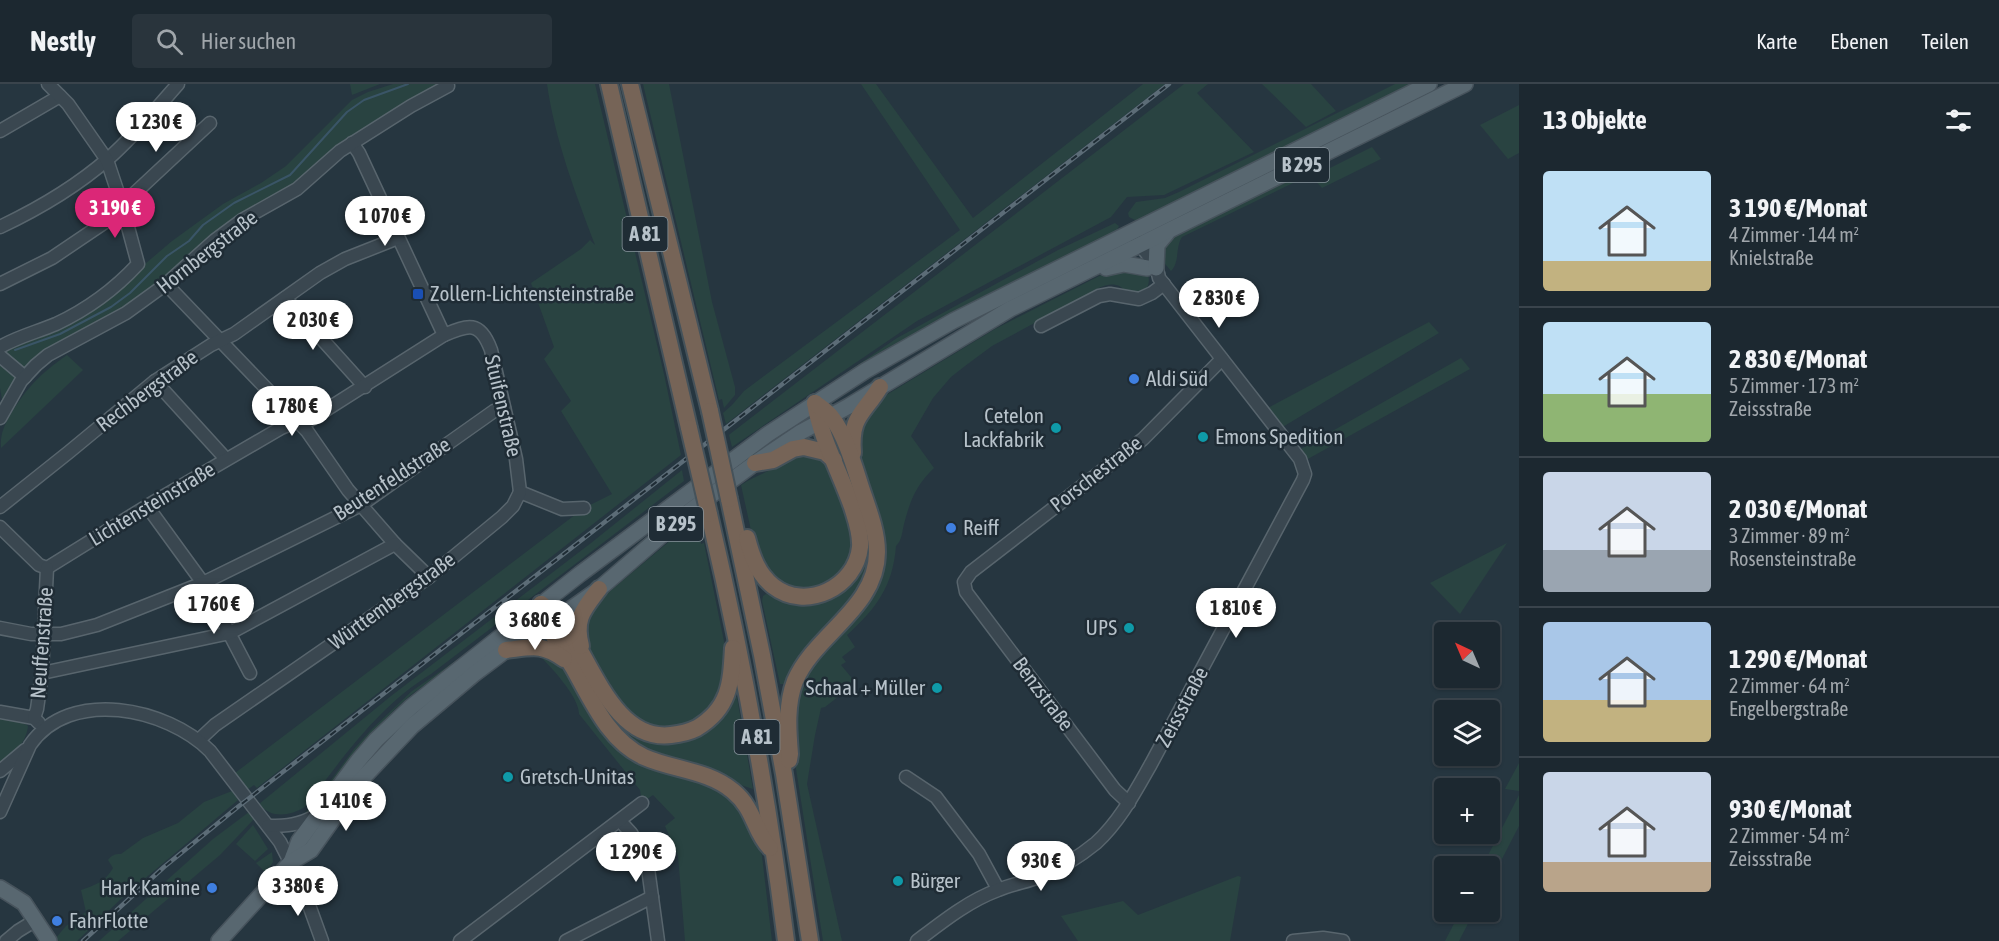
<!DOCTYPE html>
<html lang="de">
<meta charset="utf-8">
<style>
:root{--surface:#1c2830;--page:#29343c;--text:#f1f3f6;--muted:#a0a6ab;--line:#3a444c;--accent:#db2777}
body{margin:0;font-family:"Asap Condensed",sans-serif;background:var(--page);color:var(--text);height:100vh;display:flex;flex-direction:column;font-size:22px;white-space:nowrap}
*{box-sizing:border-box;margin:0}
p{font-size:20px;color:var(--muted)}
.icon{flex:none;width:33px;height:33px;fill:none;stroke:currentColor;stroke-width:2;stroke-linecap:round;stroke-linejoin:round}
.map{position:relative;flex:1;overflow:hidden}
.drawer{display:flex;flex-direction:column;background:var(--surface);width:480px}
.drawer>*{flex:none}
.needle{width:39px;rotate:316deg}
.controls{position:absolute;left:1434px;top:538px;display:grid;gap:12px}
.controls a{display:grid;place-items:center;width:66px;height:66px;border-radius:6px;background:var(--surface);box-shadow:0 2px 4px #0004,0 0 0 2px var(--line);font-size:30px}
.price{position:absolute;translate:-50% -51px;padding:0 14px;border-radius:21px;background:#fff;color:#222;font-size:20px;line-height:39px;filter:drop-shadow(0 2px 3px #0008)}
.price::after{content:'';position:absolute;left:50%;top:36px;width:18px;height:14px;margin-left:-9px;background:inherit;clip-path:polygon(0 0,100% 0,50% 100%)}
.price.current{background:var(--accent);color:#fff}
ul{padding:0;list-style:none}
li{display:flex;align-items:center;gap:18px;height:150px;padding:0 24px}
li+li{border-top:2px solid var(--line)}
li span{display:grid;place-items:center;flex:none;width:168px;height:120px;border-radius:6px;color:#555}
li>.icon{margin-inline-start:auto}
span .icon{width:72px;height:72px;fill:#fffc;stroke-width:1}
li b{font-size:26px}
h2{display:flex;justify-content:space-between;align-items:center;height:72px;padding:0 24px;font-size:26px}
header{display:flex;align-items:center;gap:36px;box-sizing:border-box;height:84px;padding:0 30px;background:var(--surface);border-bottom:2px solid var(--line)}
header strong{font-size:28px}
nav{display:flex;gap:33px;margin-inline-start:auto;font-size:21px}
.search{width:420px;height:54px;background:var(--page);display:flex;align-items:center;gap:15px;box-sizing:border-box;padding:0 21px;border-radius:6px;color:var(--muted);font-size:22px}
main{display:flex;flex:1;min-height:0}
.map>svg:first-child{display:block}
.green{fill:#294341}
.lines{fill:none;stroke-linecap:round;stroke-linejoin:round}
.stream{stroke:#3a5567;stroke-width:2}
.minor-casing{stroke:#58656d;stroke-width:15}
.major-casing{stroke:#47535c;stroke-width:18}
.highway-casing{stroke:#45525a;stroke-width:20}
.minor{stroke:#3a4750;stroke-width:12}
.major{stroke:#586770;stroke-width:15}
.highway{stroke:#766457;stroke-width:16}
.rail-casing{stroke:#5c6c77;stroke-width:4.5}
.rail{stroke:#1f2c35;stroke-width:2;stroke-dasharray:7;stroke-linecap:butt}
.highway-bridge-casing{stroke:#45525a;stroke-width:20;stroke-linecap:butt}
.highway-bridge{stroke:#766457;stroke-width:16}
.transit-dot{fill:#1a4fb4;stroke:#1f2c35;stroke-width:2}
.shop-dot{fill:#3f7fe0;stroke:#1f2c35;stroke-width:2}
.culture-dot{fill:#0f9aa8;stroke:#1f2c35;stroke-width:2}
.labels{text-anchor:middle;stroke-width:5;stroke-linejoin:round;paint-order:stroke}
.shield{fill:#1f2c35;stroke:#89959d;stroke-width:1.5}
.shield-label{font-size:20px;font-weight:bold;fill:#b7c2ca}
.street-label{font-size:21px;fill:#b7c2ca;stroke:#1f2c35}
.poi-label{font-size:21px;fill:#b7c2ca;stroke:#1f2c35;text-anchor:start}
</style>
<header>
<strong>Nestly</strong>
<div class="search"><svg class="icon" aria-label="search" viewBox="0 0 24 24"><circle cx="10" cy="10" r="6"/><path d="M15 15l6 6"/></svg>Hier suchen</div>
<nav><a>Karte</a><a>Ebenen</a><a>Teilen</a></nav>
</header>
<main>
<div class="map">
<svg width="1519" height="857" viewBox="0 0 1519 857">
<rect width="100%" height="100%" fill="#263640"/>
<g class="green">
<polygon points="350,0 380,0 352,11"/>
<polygon points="393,0 448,0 316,85 145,213 26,283 21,283 7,269 7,265 53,248 94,225 122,204 145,180 172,157 223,120 261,99 286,82 352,16 368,8"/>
<path d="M547 0H595L664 290 681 371 257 704 254 701 247 706 241 700 243 698 235 689 584 424 612 410 561 327 571 317 544 275 554 263 531 199 581 165 590 156 595 161C575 108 555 56 547 0Z"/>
<polygon points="643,0 669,0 712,218 735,303 735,311 724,324 722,315 719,316"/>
<polygon points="861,0 876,0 973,134 1143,0 1165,0 726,340 723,329 732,321 744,307 960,146"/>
<polygon points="1184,0 1208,0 1197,9 1254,68 1164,111 1127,113 1111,133 917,237 732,363 729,351 730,350"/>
<polygon points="1262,0 1311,0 1336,27 1306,43"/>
<polygon points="1395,0 1418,0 1139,138 1129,133 1128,129 1136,118 1165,114 1179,108"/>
<polygon points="1519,21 1519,69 1508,75 1480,41"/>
<polygon points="1372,63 1381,75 1322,104 1312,93"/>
<path d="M1308 88 1310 90 1295 98 1182 153C1175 164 1180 178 1171 187L1161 175V164L1173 151 1271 101Z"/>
<polygon points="1115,139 1119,142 1117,146 1118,149 733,367 897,254 1058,166"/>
<path d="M1111 186 1148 191C1152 203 1142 215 1128 209 1123 206 1122 202 1116 201 1110 200 1106 201 1101 203L992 262 965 282 951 293 933 314 911 352 934 384C916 401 910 417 904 440 902 448 902 456 896 462 893 502 876 525 847 551L855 563 842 573 846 578 841 581 856 599 825 623 821 624 815 651 807 700 842 857H823L794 672 795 612 818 568 885 462 883 447 860 379 856 357 875 319 883 313 995 245Z"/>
<polygon points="1429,238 1439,249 1281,344 1266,325"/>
<path d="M67 271 83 286 1 364C0 352 3 344 9 333 26 304 40 290 67 271Z"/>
<polygon points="1461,274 1470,285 1306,376 1299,366"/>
<polygon points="0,281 17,294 3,321 0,304"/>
<polygon points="839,359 868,446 868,478 864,497 791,600 780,600 762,517 763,512 766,510 799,516 862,476 833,363"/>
<path d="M807 368 827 378 852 439 853 466 842 493 805 508 773 495 754 460 741 401C751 394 761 391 772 385 785 377 791 372 807 368Z"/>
<path d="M682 386 684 397 431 590C377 623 343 674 305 723 290 732 271 735 259 720L391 612 591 459Z"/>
<polygon points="684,406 452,583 412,610 396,624 357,665 309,729 295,734 302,731 312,722 354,665 372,645 412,607 471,566 657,422"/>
<polygon points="696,435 701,460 704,459 728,577 724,610 694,641 661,645 636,635 619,617 585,561 586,532 603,513"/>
<polygon points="1507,459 1460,530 1430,499"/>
<path d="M536 568 553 572 586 617 601 643 726 709 751 739 762 772 772 857H685L678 772 665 742 675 734 653 711 642 719 640 706 579 630C579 612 549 581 536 568Z"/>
<polygon points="734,613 737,613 753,705 651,672 615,643 599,614 663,657"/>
<path d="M0 633 22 638 28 642C26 660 13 670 0 681Z"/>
<polygon points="1519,679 1519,707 1505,705"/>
<path d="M232 707 238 716 123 813 77 857H57L55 855 66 842 86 828 81 806C95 801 105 798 113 784L108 776C112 771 114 770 121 770L143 754 178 739 204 718Z"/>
<polygon points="1519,711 1519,742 1490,798 1490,783 1482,783"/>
<polygon points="249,728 254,735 220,771 118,857 99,857 213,755"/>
<polygon points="253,741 268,765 255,777 236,760"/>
<polygon points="272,768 273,778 266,789 256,779"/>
<polygon points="1238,792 1241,793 1230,857 1078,857 1061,832 1123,817 1138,831"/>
<polygon points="1460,828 1474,828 1459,857 1445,857"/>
</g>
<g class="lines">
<polyline class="stream" points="15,266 60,250 111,223 130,209 167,172 189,157 203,141 234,119 290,91 347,28 364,16 408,0"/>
<defs>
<g id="minor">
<polyline points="0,47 60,12"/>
<polyline points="352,59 359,69 444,251"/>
<polyline points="122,121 210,39"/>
<path d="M0 143C38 125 77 102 109 74 134 52 156 25 178 0"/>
<polyline points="0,200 52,174 123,126"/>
<polyline points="166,200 307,347 348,406 395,460 429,493"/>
<polyline points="285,214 365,303"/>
<polyline points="1041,242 1099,212 1110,210 1139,215 1152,209 1164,200"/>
<path d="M0 263C17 253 37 248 56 240 88 225 114 206 138 180L122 121 107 76 68 20 48 0"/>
<polyline points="0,272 25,293"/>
<polyline points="155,297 226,375"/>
<polyline points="0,334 21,297 36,281 48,271 126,229 166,200 215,156 242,136 297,105 340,67 411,22 448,2"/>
<polyline points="520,408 562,425 584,424"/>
<polyline points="147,422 203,499 250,589"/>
<polyline points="0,423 69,368 155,297 211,261 234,250 320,189 345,175 398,154"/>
<polyline points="0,443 39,481 47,484"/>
<path d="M47 484 147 422 281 344 293 339 307 338 444 251C468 241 480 236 491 266L516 375 520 408"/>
<polyline points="0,544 31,550 61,550 97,541 203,499 361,421 494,327 504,324"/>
<polyline points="42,589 230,549 395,460"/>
<polyline points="0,628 34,634 39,639"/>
<polyline points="34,634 37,625 42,589 47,484"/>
<polyline points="199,656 215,641 429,493 502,433 513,422 520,408"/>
<polyline points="0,687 25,666"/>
<polyline points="906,693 936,713 979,770 998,805"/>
<polyline points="1129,719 1115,706 966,508 964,498 971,488 1143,355 1222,275"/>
<path d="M0 728 30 661C70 603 167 624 210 667L280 758 301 799 322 857"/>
<polyline points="620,737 631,749 647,777 658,857"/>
<path d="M268 742C287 742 299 741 315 732"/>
<polyline points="6,857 18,847 36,836"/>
<polyline points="460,857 642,719"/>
<polyline points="566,857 652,813"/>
<path d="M917 857C942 838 968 817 998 806 1012 800 1027 798 1042 792 1061 784 1080 772 1096 759 1120 737 1135 708 1151 680L1303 396 1305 390 1300 375 1159 194C1157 178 1144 168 1136 155"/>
<polyline points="1293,857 1323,854 1343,857"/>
</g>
<g id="major">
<polyline points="1106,184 1124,180 1147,184"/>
<polyline points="1156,184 1157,161 1167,149"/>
<polyline points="291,778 299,757 358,677 376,656 411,623 580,490 768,350 865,287 953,237 1429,0"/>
<polyline points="0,804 24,819 49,857"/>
<polyline points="219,857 291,778 311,766 360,697 412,642 474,590 506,566 558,534 599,505 691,426 755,379 801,348 849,322 1010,225 1465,0"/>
</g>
<g id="highway">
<polyline points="609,0 689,344"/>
<polyline points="630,0 710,327"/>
<path d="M853 369C850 332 863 331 880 303"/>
<polyline points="755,379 773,376 793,365 804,363 825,368 834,376"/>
<polyline points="729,415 762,571 784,690 810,857"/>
<path d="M709 430C742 571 768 713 786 857"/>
<path d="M747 454C752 473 758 490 773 502 806 528 856 503 860 463 861 449 856 436 852 423 840 388 821 355 815 319"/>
<path d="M541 520C549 549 559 560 574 585 592 617 609 657 644 673 673 686 708 686 733 707 755 725 754 748 770 764"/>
<path d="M541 520C550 527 558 533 565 542 592 579 615 658 671 651 680 650 689 648 697 644 730 624 731 599 733 564"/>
<path d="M581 562C574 535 583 526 599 505"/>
<path d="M506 566C532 563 542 559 564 575"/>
<path d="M789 676 790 670C788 646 786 620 795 597 815 550 877 524 877 468 877 444 866 420 859 397 853 378 844 349 832 334 828 328 820 323 815 319"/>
</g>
</defs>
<use href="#minor" class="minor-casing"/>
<use href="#major" class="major-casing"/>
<use href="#highway" class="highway-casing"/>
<use href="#minor" class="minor"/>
<use href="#major" class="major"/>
<use href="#highway" class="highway"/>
<defs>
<polyline id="rail" points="83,857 164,783 239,722 1169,0"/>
</defs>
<use href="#rail" class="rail-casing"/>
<use href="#rail" class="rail"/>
<defs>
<g id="highway-bridge">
<polyline points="710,327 729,415"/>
<polyline points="689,344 709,430"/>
</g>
</defs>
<use href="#highway-bridge" class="highway-bridge-casing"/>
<use href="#highway-bridge" class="highway-bridge"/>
</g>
<rect class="transit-dot" x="412" y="204" width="12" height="12" rx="3"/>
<g class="shop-dot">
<circle cx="1134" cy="295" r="6"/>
<circle cx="951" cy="444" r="6"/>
<circle cx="212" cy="804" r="6"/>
<circle cx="57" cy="837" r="6"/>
</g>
<g class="culture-dot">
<circle cx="1056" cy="344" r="6"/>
<circle cx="1203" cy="353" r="6"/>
<circle cx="1129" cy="544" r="6"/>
<circle cx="937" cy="604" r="6"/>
<circle cx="508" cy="693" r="6"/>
<circle cx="898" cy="797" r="6"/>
</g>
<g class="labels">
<g class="shield">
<rect x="1275" y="64" width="54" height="34" rx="4.5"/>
<rect x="622.5" y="133" width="45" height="34" rx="4.5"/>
<rect x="649" y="423" width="54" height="34" rx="4.5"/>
<rect x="734.5" y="636" width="45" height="34" rx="4.5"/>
</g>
<g class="shield-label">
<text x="1302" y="88">B 295</text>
<text x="645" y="157">A 81</text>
<text x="676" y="447">B 295</text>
<text x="757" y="660">A 81</text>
</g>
<g class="street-label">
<text transform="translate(207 168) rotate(-38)" y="7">Hornbergstraße</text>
<text transform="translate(147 307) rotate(-37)" y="7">Rechbergstraße</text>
<text transform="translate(503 322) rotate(77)" y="7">Stuifenstraße</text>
<text transform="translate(1096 390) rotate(-38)" y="7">Porschestraße</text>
<text transform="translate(392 395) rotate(-33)" y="7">Beutenfeldstraße</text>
<text transform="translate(152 420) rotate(-31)" y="7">Lichtensteinstraße</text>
<text transform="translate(392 517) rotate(-36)" y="7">Württembergstraße</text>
<text transform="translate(42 559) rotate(-86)" y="7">Neuffenstraße</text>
<text transform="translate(1043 610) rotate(53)" y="7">Benzstraße</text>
<text transform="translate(1182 623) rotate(-62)" y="7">Zeissstraße</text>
</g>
<g class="poi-label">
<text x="430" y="217">Zollern-Lichtensteinstraße</text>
<text x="1146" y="302">Aldi Süd</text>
<text x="1044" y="339" text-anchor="end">Cetelon<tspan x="1044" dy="24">Lackfabrik</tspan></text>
<text x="1215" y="360">Emons Spedition</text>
<text x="963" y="451">Reiff</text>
<text x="1117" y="551" text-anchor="end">UPS</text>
<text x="925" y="611" text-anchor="end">Schaal + Müller</text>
<text x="520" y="700">Gretsch-Unitas</text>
<text x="910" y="804">Bürger</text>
<text x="200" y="811" text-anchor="end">Hark Kamine</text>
<text x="69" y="844">FahrFlotte</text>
</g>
</g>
</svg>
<div class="controls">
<a><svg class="needle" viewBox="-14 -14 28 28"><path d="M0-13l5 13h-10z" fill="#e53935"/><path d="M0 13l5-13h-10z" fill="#a0a6ab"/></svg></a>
<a><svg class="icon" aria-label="layers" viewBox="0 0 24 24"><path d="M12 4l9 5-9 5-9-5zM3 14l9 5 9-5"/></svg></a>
<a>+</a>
<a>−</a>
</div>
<b class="price" style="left:156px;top:69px">1 230 €</b>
<b class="price current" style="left:115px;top:155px">3 190 €</b>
<b class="price" style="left:385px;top:163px">1 070 €</b>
<b class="price" style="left:1219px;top:245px">2 830 €</b>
<b class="price" style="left:313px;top:267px">2 030 €</b>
<b class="price" style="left:292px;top:353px">1 780 €</b>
<b class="price" style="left:214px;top:551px">1 760 €</b>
<b class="price" style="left:1236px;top:555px">1 810 €</b>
<b class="price" style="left:535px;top:567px">3 680 €</b>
<b class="price" style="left:346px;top:748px">1 410 €</b>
<b class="price" style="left:636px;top:799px">1 290 €</b>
<b class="price" style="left:1041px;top:808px">930 €</b>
<b class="price" style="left:298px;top:833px">3 380 €</b>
</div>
<section class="drawer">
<h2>13 Objekte<svg class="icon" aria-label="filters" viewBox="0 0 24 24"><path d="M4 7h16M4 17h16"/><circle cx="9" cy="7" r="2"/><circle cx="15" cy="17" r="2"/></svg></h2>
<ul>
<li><span style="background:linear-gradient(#bfe0f5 75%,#c2b280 0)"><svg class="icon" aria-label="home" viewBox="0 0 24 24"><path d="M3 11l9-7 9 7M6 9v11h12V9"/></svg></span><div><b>3 190 €/Monat</b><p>4 Zimmer · 144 m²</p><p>Knielstraße</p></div></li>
<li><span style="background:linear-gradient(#bfe0f5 60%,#8fb573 0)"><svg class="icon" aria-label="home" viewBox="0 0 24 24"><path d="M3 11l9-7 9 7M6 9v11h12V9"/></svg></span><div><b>2 830 €/Monat</b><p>5 Zimmer · 173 m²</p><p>Zeissstraße</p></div></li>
<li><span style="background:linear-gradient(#c9d6e8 65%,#9aa5b1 0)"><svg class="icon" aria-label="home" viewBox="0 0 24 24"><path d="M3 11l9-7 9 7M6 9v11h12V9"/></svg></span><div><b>2 030 €/Monat</b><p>3 Zimmer · 89 m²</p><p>Rosensteinstraße</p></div></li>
<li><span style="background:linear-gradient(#a9c7e8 65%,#c2b280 0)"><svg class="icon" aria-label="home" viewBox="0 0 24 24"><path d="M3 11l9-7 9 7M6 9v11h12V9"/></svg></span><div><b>1 290 €/Monat</b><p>2 Zimmer · 64 m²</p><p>Engelbergstraße</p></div></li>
<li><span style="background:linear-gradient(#c9d6e8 75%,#b9a48a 0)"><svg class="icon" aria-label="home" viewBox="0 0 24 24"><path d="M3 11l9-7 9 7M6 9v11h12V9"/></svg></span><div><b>930 €/Monat</b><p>2 Zimmer · 54 m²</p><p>Zeissstraße</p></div></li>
</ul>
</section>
</main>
